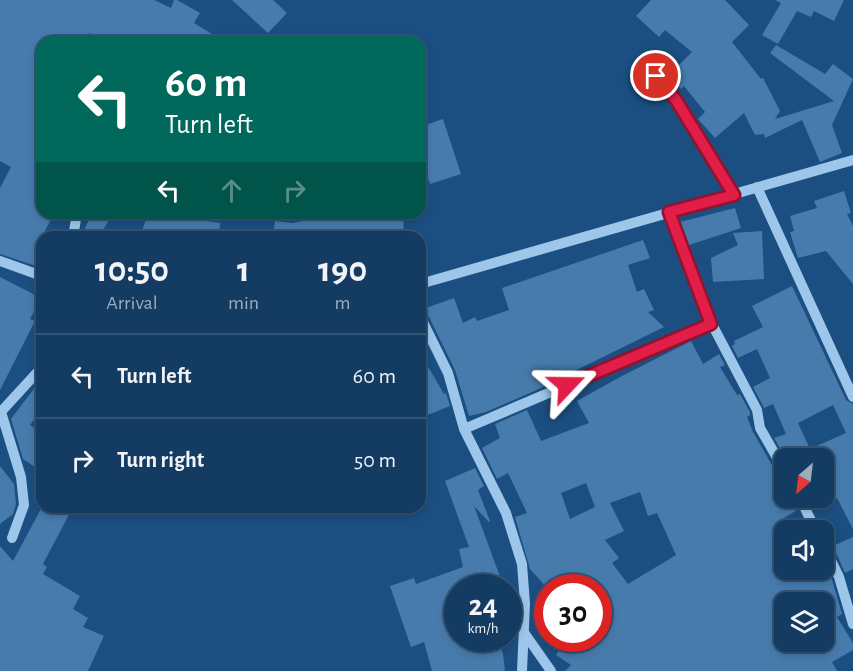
<!DOCTYPE html>
<html lang="en">
<head>
<meta charset="utf-8">
<style>
	:root { --surface:#143b61; --page:#21466a; --text:#f1f3f6; --muted:#9dadbd; --line:#335576 }
	body { margin:0; font-family:"Alegreya Sans",sans-serif; background:var(--page); color:var(--text); height:100vh; display:flex; flex-direction:column; font-size:22px; white-space:nowrap }
	* { box-sizing:border-box; margin:0 }
	p { font-size:20px; color:var(--muted) }
	.icon { flex:none; width:33px; height:33px; fill:none; stroke:currentColor; stroke-width:2; stroke-linecap:round; stroke-linejoin:round }
	.map { position:relative; flex:1; overflow:hidden }
	.side { position:absolute; left:36px; top:231px; width:390px; height:282px; display:flex; flex-direction:column; background:var(--surface); border-radius:18px; box-shadow:0 3px 9px #0003,0 0 0 2px var(--line) }
	.side>* { flex:none }
	.top-card { position:absolute; left:36px; top:36px; width:390px; height:183px; border-radius:18px; box-shadow:0 3px 9px #0003,0 0 0 2px var(--line); background:#00695c; color:#fff; overflow:hidden }
	.needle { width:39px; rotate:208deg }
	.tools { position:absolute; left:774px; top:448px; display:grid; gap:12px }
	.tools a { display:grid; place-items:center; width:60px; height:60px; border-radius:12px; background:var(--surface); box-shadow:0 3px 9px #0003,0 0 0 2px var(--line); font-size:30px }
	.speed { position:absolute; left:444px; top:574px; display:flex; gap:12px; font-size:30px; font-weight:700; text-align:center }
	.speed>* { display:grid; place-content:center; width:78px; height:78px; border-radius:50%; background:var(--surface); box-shadow:0 3px 9px #0003,0 0 0 2px var(--line); line-height:1 }
	.speed small { font-size:15px; font-weight:400 }
	.speed .limit { border:9px solid #d22; background:#fff; color:#111 }
	.pin { position:absolute; display:grid; place-items:center; width:51px; height:51px; color:#fff; margin:-26px; border:3px solid #fff; border-radius:50%; box-shadow:0 2px 6px #0007 }
	.me { position:absolute; width:66px; margin:-33px; rotate:67deg; stroke-linejoin:round; filter:drop-shadow(0 0 4px #0008) }
	.turn { display:flex; align-items:center; gap:21px; height:126px; padding:0 30px; font-size:27px }
	.turn .icon { width:78px; height:78px; stroke-width:2.5 }
	.turn b { display:block; font-size:42px; line-height:51px }
	.lanes { display:flex; align-items:center; height:57px; padding:0 30px; background:#0003; justify-content:center; gap:30px; direction:ltr }
	.lanes .off { opacity:.35 }
	.eta { display:flex; justify-content:space-evenly; align-items:center; height:102px; text-align:center }
	.eta b { font-size:36px; font-weight:600; line-height:42px }
	ul { padding:0; list-style:none }
	li { display:flex; align-items:center; gap:18px; height:84px; padding:0 30px; border-top:2px solid var(--line) }
	li div { flex:1 }
	li b { display:block; font-size:22px }
	li em { font-style:normal }
	.map>svg:first-child { display:block }
	.building { fill:#477bac; fill-rule:evenodd }
	.lines { fill:none; stroke-linecap:round; stroke-linejoin:round }
	.minor { stroke:#9ec6ea; stroke-width:10 }
	.route-casing { stroke:#92132f; stroke-width:15 }
	.route { stroke:#e11d48; stroke-width:10 }
</style>
</head>
<body>
<div class="map">
<svg width="853" height="671" viewBox="0 0 853 671">
	<rect width="100%" height="100%" fill="#1b4f81"/>
	<!-- building -->
	<path class="building" d="M 0,0 L 154,0 L 171,8 L 174,0 L 177,0 L 200,13 L 194,23 L 225,42 L 107,42 L 90,33 L 85,42 L 42,42 L 42,213 L 54,213 L 42,237 L 42,268 L 0,254 L 0,188 L 11,167 L 0,161 Z
		M 232,0 L 273,0 L 287,13 L 268,33 Z
		M 651,0 L 725,0 L 749,25 L 732,42 L 761,79 L 763,78 L 780,111 L 775,119 L 834,101 L 770,53 L 776,45 L 825,74 L 833,64 L 853,79 L 832,125 L 842,153 L 820,162 L 802,120 L 765,138 L 764,134 L 755,135 L 744,113 L 715,138 L 698,119 L 705,112 L 684,86 L 681,89 L 668,76 L 692,52 L 665,30 L 659,37 L 636,16 Z
		M 775,0 L 844,0 L 834,21 L 814,11 L 811,17 L 797,11 L 778,44 L 762,35 L 781,3 Z
		M 443,119 L 461,174 L 430,184 L 420,155 L 420,127 Z
		M 844,191 L 851,213 L 847,214 L 853,226 L 853,284 L 826,251 L 798,258 L 790,232 L 794,231 L 790,216 L 817,208 L 814,201 Z
		M 735,208 L 741,228 L 689,245 L 680,222 Z
		M 92,213 L 113,213 L 99,237 L 81,237 Z
		M 148,213 L 173,213 L 172,216 L 220,223 L 219,237 L 149,237 L 141,234 Z
		M 367,213 L 403,213 L 404,237 L 273,237 L 275,221 L 292,223 L 338,215 L 339,221 L 367,219 Z
		M 762,231 L 764,279 L 713,282 L 711,258 L 738,245 L 733,233 Z
		M 643,240 L 650,258 L 628,265 L 637,292 L 644,289 L 654,310 L 648,312 L 664,327 L 532,392 L 486,412 L 469,416 L 455,370 L 427,313 L 423,309 L 454,298 L 463,323 L 475,317 L 477,321 L 509,310 L 502,288 Z
		M 0,277 L 41,298 L 30,319 L 35,321 L 0,390 Z
		M 792,286 L 846,400 L 853,404 L 853,529 L 837,498 L 824,505 L 824,459 L 786,459 L 774,438 L 786,434 L 773,404 L 764,408 L 753,387 L 770,378 L 757,349 L 738,358 L 732,346 L 735,344 L 734,341 L 763,327 L 752,306 ZM 833,405 L 846,433 L 810,449 L 798,423 Z
		M 691,341 L 703,364 L 719,354 L 725,365 L 720,367 L 737,395 L 740,394 L 750,412 L 750,415 L 747,417 L 753,432 L 777,474 L 784,478 L 784,498 L 793,498 L 797,510 L 784,518 L 784,570 L 824,570 L 824,562 L 832,580 L 842,614 L 837,617 L 853,643 L 853,650 L 832,662 L 837,671 L 565,671 L 571,665 L 556,655 L 567,639 L 598,639 L 598,612 L 608,603 L 591,581 L 581,588 L 547,588 L 530,569 L 515,517 L 527,513 L 508,473 L 497,479 L 482,448 L 500,438 L 495,424 L 527,410 L 541,441 L 589,423 L 577,401 L 620,377 ZM 586,483 L 595,507 L 570,519 L 561,493 ZM 640,492 L 648,516 L 657,513 L 676,555 L 628,584 L 612,563 L 619,558 L 605,540 L 624,531 L 610,503 ZM 784,603 L 824,603 L 824,642 L 784,642 Z
		M 420,353 L 444,394 L 446,393 L 450,406 L 420,418 Z
		M 42,378 L 42,409 L 30,425 L 42,433 L 42,457 L 35,467 L 23,459 L 11,419 Z
		M 0,466 L 14,484 L 16,504 L 13,514 L 0,524 Z
		M 475,468 L 484,486 L 478,490 L 490,521 L 489,522 L 474,506 L 502,582 L 485,588 L 458,588 L 458,639 L 498,639 L 503,654 L 505,671 L 432,671 L 424,642 L 411,647 L 390,586 L 414,578 L 416,584 L 463,567 L 459,549 L 469,547 L 445,481 Z
		M 42,507 L 73,507 L 43,564 L 47,567 L 43,574 L 80,596 L 73,609 L 88,618 L 83,627 L 104,636 L 88,671 L 0,671 L 0,546 L 13,561 Z
		M 853,537 L 853,569 L 845,573 L 833,546 Z"/>
	<g class="lines">
		<!-- minor -->
		<path class="minor" d="M 656,76 L 676,100 L 734,195
			M 757,187 L 853,397
			M 669,212 L 703,307 L 757,410 L 760,428 L 784,470
			M 73,237 L 77,213
			M 0,261 L 42,276
			M 420,284 L 853,160
			M 420,316 L 448,373 L 464,429 L 506,513 L 522,564 L 525,604 L 522,671
			M 1,412 L 21,477 L 24,505 L 12,538
			M 0,413 L 42,367
			M 464,429 L 711,324
			M 800,498 L 816,531
			M 824,546 L 839,577 L 853,624
			M 523,631 L 551,671"/>
	</g>
	<g class="lines">
		<defs>
			<path id="route" d="M 567,385 L 711,324 L 669,212 L 734,195 L 676,100 L 656,76"/>
		</defs>
		<!-- route casing -->
		<use href="#route" class="route-casing"/>
		<!-- route -->
		<use href="#route" class="route"/>
	</g>
</svg>
<div class="tools">
<a><svg class="needle" viewBox="-14 -14 28 28"><path d="M0-13l5 13h-10z" fill="#e53935"/><path d="M0 13l5-13h-10z" fill="#9dadbd"/></svg></a>
<a><svg class="icon" aria-label="sound" viewBox="0 0 24 24"><path d="M4 9h4l5-4v14l-5-4H4zM17 9q2 3 0 6"/></svg></a>
<a><svg class="icon" aria-label="layers" viewBox="0 0 24 24"><path d="M12 4l9 5-9 5-9-5zM3 14l9 5 9-5"/></svg></a>
</div>
<div class="speed"><div>24<small>km/h</small></div><div class="limit">30</div></div>
<div class="pin" style="left:656px;top:76px;background:#d93025"><svg class="icon" aria-label="arrive" viewBox="0 0 24 24"><path d="M6 21V4h12l-3 4 3 4H6"/></svg></div>
<svg class="me" style="left:567px;top:385px" viewBox="-20 -20 40 40"><path d="M0-17L14 15 0 8-14 15z" fill="#e11d48" stroke="#fff" stroke-width="4"/></svg>
<div class="top-card">
<div class="turn"><svg class="icon" aria-label="left" viewBox="0 0 24 24"><path d="M17 20v-9H6M10 6l-5 5 5 5"/></svg><div><b>60 m</b>Turn left</div></div>
<div class="lanes"><svg class="icon" aria-label="left" viewBox="0 0 24 24"><path d="M17 20v-9H6M10 6l-5 5 5 5"/></svg><svg class="icon off" aria-label="ahead" viewBox="0 0 24 24"><path d="M12 20V5M6 11l6-6 6 6"/></svg><svg class="icon off" aria-label="right" viewBox="0 0 24 24"><path d="M7 20v-9h11M14 6l5 5-5 5"/></svg></div>
</div>
<section class="side">
<div class="eta">
<div><b>10:50</b><p>Arrival</p></div>
<div><b>1</b><p>min</p></div>
<div><b>190</b><p>m</p></div>
</div>
<ul>
<li><svg class="icon" aria-label="left" viewBox="0 0 24 24"><path d="M17 20v-9H6M10 6l-5 5 5 5"/></svg><div><b>Turn left</b></div><em>60 m</em></li>
<li><svg class="icon" aria-label="right" viewBox="0 0 24 24"><path d="M7 20v-9h11M14 6l5 5-5 5"/></svg><div><b>Turn right</b></div><em>50 m</em></li>
</ul>
</section>
</div>
</body>
</html>
